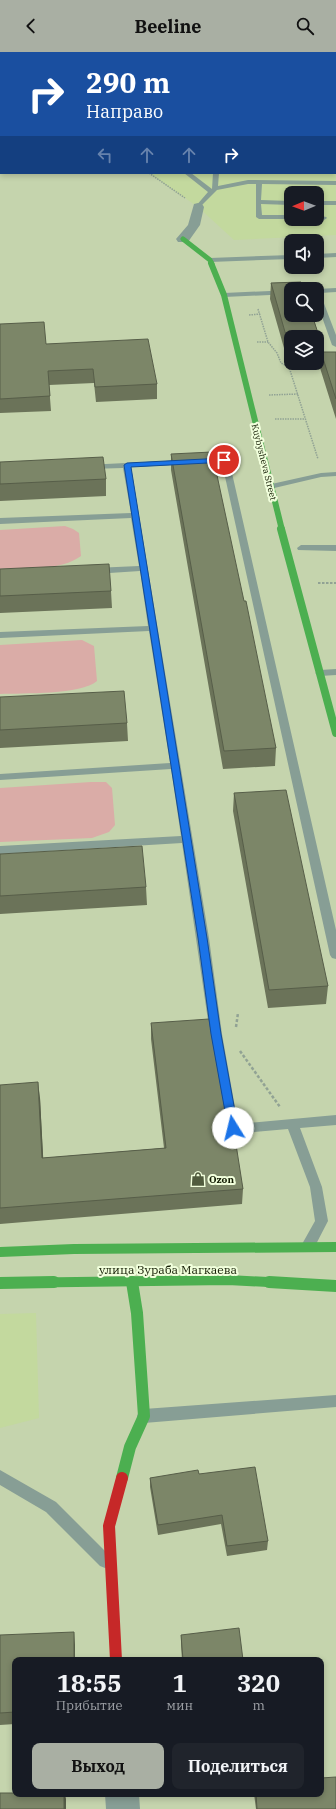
<!DOCTYPE html>
<html lang="ru">
<head>
<meta charset="utf-8">
<style>
	:root { --surface:#171b24; --page:#20242c; --text:#f1f3f6; --muted:#9ea1a6; --accent:#a9afa3 }
	body { margin:0; font-family:"IBM Plex Serif",serif; background:var(--page); color:var(--text); height:100vh; display:flex; flex-direction:column; font-size:15px; white-space:nowrap }
	* { box-sizing:border-box; margin:0 }
	p { font-size:13px; color:var(--muted) }
	.icon { flex:none; width:22px; height:22px; fill:none; stroke:currentColor; stroke-width:2; stroke-linecap:round; stroke-linejoin:round }
	.map { position:relative; flex:1; overflow:hidden }
	.panel { position:absolute; left:12px; top:1605px; width:312px; height:140px; display:flex; flex-direction:column; background:var(--surface); border-radius:8px; box-shadow:0 2px 6px #0003 }
	.panel>* { flex:none }
	.banner { position:absolute; left:0px; top:0px; width:336px; height:122px; box-shadow:0 2px 6px #0003; background:#1a4fa0; color:#fff; overflow:hidden }
	.needle { width:26px; rotate:269deg }
	.tools { position:absolute; left:284px; top:134px; display:grid; gap:8px }
	.tools a { display:grid; place-items:center; width:40px; height:40px; border-radius:8px; background:var(--surface); box-shadow:0 2px 6px #0003; font-size:20px }
	.pin { position:absolute; display:grid; place-items:center; width:34px; height:34px; color:#fff; margin:-17px; border:2px solid #fff; border-radius:50%; box-shadow:0 1px 4px #0007 }
	.me { position:absolute; width:44px; margin:-22px; rotate:351deg; stroke-linejoin:round; filter:drop-shadow(0 0 3px #0008) }
	.turn { display:flex; align-items:center; gap:14px; height:84px; padding:0 20px; font-size:18px }
	.turn .icon { width:52px; height:52px; stroke-width:2.5 }
	.turn b { display:block; font-size:28px; line-height:34px }
	.lanes { display:flex; align-items:center; height:38px; padding:0 20px; background:#0003; justify-content:center; gap:20px; direction:ltr }
	.lanes .off { opacity:.35 }
	.eta { display:flex; justify-content:space-evenly; align-items:center; height:68px; text-align:center }
	.eta b { font-size:24px; font-weight:700; line-height:28px }
	.action { display:flex; gap:8px; margin-top:auto; padding:8px 20px }
	.action a { flex:1; height:46px; border-radius:8px; background:var(--accent); color:#111; font-size:16px; font-weight:700; line-height:46px; text-align:center }
	.action a+a { background:var(--page); color:var(--text) }
	header { display:flex; justify-content:space-between; align-items:center; height:52px; padding:0 20px; background:var(--accent); color:#111; font-size:18px; font-weight:700 }
	.map>svg:first-child { display:block }
	.built { fill:#c3d99e; fill-rule:evenodd }
	.green { fill:#daaca7 }
	.lines { fill:none; stroke-linecap:round; stroke-linejoin:round }
	.path-far2 { stroke:#91a294; stroke-width:1.5; stroke-dasharray:1.5 1; stroke-linecap:butt }
	.path-far1 { stroke:#91a294; stroke-width:2; stroke-dasharray:2.5 1.5; stroke-linecap:butt }
	.path { stroke:#91a294; stroke-width:2.5; stroke-dasharray:3 2; stroke-linecap:butt }
	.lane { fill:#879e95; fill-rule:evenodd }
	.street { fill:#879e95; fill-rule:evenodd }
	.fast-far4 { stroke:#4caf50; stroke-width:5 }
	.fast-far3 { stroke:#4caf50; stroke-width:6 }
	.fast-far2 { stroke:#4caf50; stroke-width:8 }
	.fast-far1 { stroke:#4caf50; stroke-width:10 }
	.fast { stroke:#4caf50; stroke-width:12 }
	.jam { stroke:#c62828; stroke-width:12 }
	.wall { fill:#6b7359 }
	.shaded-wall { fill:#575e49 }
	.building { fill:#7c8668; stroke:#575e49 }
	.route { fill:#1a73e8; stroke:#114b97 }
	.labels { text-anchor:middle; stroke-width:4; stroke-linejoin:round; paint-order:stroke }
	.far-street-label { font-size:9px; fill:#121b02; stroke:#f1ffdc }
	.poi-label { font-size:10px; font-weight:bold; fill:#121b02; stroke:#f1ffdc; text-anchor:start }
	.near-street-label { font-size:12px; fill:#121b02; stroke:#f1ffdc }
</style>
</head>
<body>
<header><svg class="icon" aria-label="back" viewBox="0 0 24 24"><path d="M15 5l-7 7 7 7"/></svg>Beeline<svg class="icon" aria-label="search" viewBox="0 0 24 24"><circle cx="10" cy="10" r="6"/><path d="M15 15l6 6"/></svg></header>
<div class="map">
<svg width="336" height="1757" viewBox="0 0 336 1757">
	<rect width="100%" height="100%" fill="#c5d4ad"/>
	<!-- built -->
	<path class="built" d="M 335,26 L 336,183 L 234,188 L 198,155 L 149,121 L 335,121 ZM 291,141 L 317,141 L 317,167 L 291,167 Z
		M 36,1261 L 39,1366 L 0,1376 L 0,1262 Z"/>
	<!-- green -->
	<path class="green" d="M 65,474 L 73,477 L 79,481 L 81,504 C 61,519 24,516 0,517 L 0,478 Z
		M 82,588 L 94,594 L 97,629 C 81,643 23,641 0,642 L 0,593 Z
		M 91,730 L 106,730 L 112,736 L 115,773 L 109,780 L 92,786 L 0,790 L 0,736 Z"/>
	<g class="lines">
		<!-- path-far2 -->
		<path class="path-far2" d="M 335,12 L 336,14
			M 149,121 L 185,146
			M 258,257 L 268,290 L 277,301 L 281,311 L 289,315 L 318,407
			M 249,263 L 260,262
			M 257,290 L 268,290
			M 289,315 L 323,314
			M 269,343 L 298,342
			M 275,367 L 305,367"/>
		<!-- path-far1 -->
		<path class="path-far1" d="M 318,531 L 336,531"/>
		<!-- path -->
		<path class="path" d="M 236,975 L 238,961
			M 240,999 L 280,1055"/>
		<!-- lane -->
		<path class="lane" d="M 335,51 L 336,51 L 336,55 L 335,55 Z
			M 335,68 L 336,68 L 336,72 L 335,72 Z
			M 335,110 L 336,110 L 336,114 L 335,114 Z
			M 184,121 L 191,121 L 212,137 L 213,121 L 219,121 L 218,134 L 248,128 L 336,129 L 336,133 L 262,132 L 261,148 L 291,149 L 291,153 L 261,152 L 262,163 L 291,163 L 291,167 L 259,167 L 256,165 L 256,132 L 248,132 L 217,138 L 198,157 L 195,155 L 208,140 Z
			M 317,149 L 336,149 L 336,153 L 317,153 Z
			M 317,163 L 326,165 L 327,166 L 324,168 L 317,167 Z
			M 336,201 L 336,205 L 317,206 L 317,202 Z
			M 291,203 L 291,207 L 210,210 L 207,208 L 210,206 Z
			M 336,236 L 336,240 L 320,241 L 336,283 L 336,295 L 332,293 L 317,251 L 317,237 Z
			M 291,238 L 291,242 L 224,245 L 221,243 L 224,241 Z
			M 225,406 L 229,408 L 336,878 L 336,907 L 332,906 L 330,903 L 222,411 L 131,415 L 209,886 L 222,982 L 238,1072 L 336,1063 L 336,1073 L 300,1076 L 322,1135 L 328,1169 L 313,1198 L 308,1200 L 303,1198 L 301,1194 L 315,1169 L 310,1135 L 288,1077 L 233,1082 L 229,1080 L 227,1077 L 210,982 L 182,791 L 0,802 L 0,794 L 181,784 L 171,717 L 0,728 L 0,722 L 170,711 L 149,579 L 0,586 L 0,580 L 148,574 L 140,519 L 94,522 L 90,519 L 94,516 L 139,514 L 131,466 L 0,472 L 0,466 L 131,461 L 123,416 L 89,417 L 86,417 L 86,413 Z
			M 336,420 L 336,424 L 321,425 L 270,437 L 266,435 L 267,433 L 321,421 Z
			M 301,493 L 336,493 L 336,499 L 298,498 L 297,496 Z
			M 336,617 L 336,623 L 320,624 L 315,621 L 320,618 Z
			M 336,1343 L 336,1355 L 144,1371 L 139,1369 L 137,1364 L 139,1359 L 144,1357 Z
			M 0,1418 L 56,1450 L 110,1504 L 113,1509 L 110,1514 L 105,1516 L 100,1514 L 46,1460 L 0,1433 Z"/>
		<!-- street -->
		<path class="street" d="M 198,151 L 202,152 L 204,155 L 200,173 L 188,190 L 178,190 L 176,187 L 188,173 L 194,152 Z
			M 105,1742 L 139,1742 L 140,1757 L 106,1757 Z"/>
		<!-- fast-far4 -->
		<path class="fast-far4" d="M 183,187 L 210,208 L 212,212"/>
		<!-- fast-far3 -->
		<path class="fast-far3" d="M 211,211 L 224,243 L 282,478"/>
		<!-- fast-far2 -->
		<path class="fast-far2" d="M 281,477 L 336,681"/>
		<!-- fast-far1 -->
		<path class="fast-far1" d="M 0,1200 L 74,1197 L 336,1195
			M 0,1231 L 228,1228 L 287,1231"/>
		<!-- fast -->
		<path class="fast" d="M 269,1230 L 336,1234
			M 0,1231 L 54,1230
			M 122,1426 L 130,1395 L 144,1364 L 137,1261 L 132,1230"/>
		<!-- jam -->
		<path class="jam" d="M 116,1608 L 109,1474 L 122,1426"/>
	</g>
	<!-- wall -->
	<path class="wall" d="M 301,230 L 303,237 L 291,237 L 291,263 L 312,263 L 322,293 L 320,308 L 317,308 L 317,285 L 291,285 L 291,310 L 288,310 L 270,247 L 271,231 Z
		M 0,272 L 46,292 L 157,332 L 157,347 L 96,350 L 94,331 L 49,333 L 51,359 L 0,361 Z
		M 321,300 L 336,300 L 336,367 L 320,316 Z
		M 171,402 L 276,696 L 275,714 L 223,717 L 171,418 Z
		M 0,410 L 106,427 L 106,444 L 0,449 Z
		M 0,517 L 111,539 L 112,556 L 0,561 Z
		M 0,645 L 127,671 L 128,689 L 0,696 Z
		M 234,741 L 328,934 L 326,952 L 268,956 L 233,759 Z
		M 0,802 L 146,835 L 147,853 L 0,862 Z
		M 151,971 L 226,1062 L 243,1137 L 242,1152 L 0,1172 L 0,1033 L 40,1046 L 43,1106 L 164,1096 L 151,987 Z
		M 199,1422 L 268,1489 L 267,1498 L 227,1504 L 221,1472 L 158,1483 L 150,1435 L 150,1426 Z
		M 0,1583 L 75,1593 L 15,1608 L 15,1672 L 0,1673 Z
		M 181,1583 L 243,1608 L 182,1608 L 181,1592 Z
		M 254,1742 L 321,1742 L 336,1757 L 256,1757 Z"/>
	<!-- shaded-wall -->
	<path class="shaded-wall" d="M 38,1030 L 40,1046 L 44,1121 L 42,1106 Z
		M 74,1580 L 75,1593 L 75,1608 L 74,1608 Z
		M 64,1742 L 65,1742 L 66,1747 L 66,1757 L 64,1757 Z"/>
	<!-- building -->
	<path class="building" d="M 301,230 L 303,237 L 291,237 L 291,263 L 312,263 L 322,293 L 317,293 L 317,285 L 291,285 L 291,294 L 289,294 L 271,231 Z
		M 44,270 L 46,292 L 148,287 L 157,332 L 95,335 L 93,317 L 48,319 L 50,344 L 0,347 L 0,272 Z
		M 321,300 L 336,300 L 336,347 Z
		M 212,400 L 244,549 L 246,549 L 276,696 L 224,699 L 171,402 Z
		M 103,405 L 106,427 L 0,432 L 0,410 Z
		M 109,512 L 111,539 L 0,544 L 0,517 Z
		M 124,639 L 127,671 L 0,678 L 0,645 Z
		M 286,738 L 328,934 L 269,938 L 234,741 Z
		M 142,794 L 146,835 L 0,844 L 0,802 Z
		M 209,967 L 226,1062 L 232,1067 L 243,1137 L 0,1156 L 0,1033 L 38,1030 L 42,1106 L 166,1096 L 151,971 Z
		M 255,1415 L 268,1489 L 227,1494 L 222,1463 L 158,1473 L 150,1426 L 198,1418 L 199,1422 Z
		M 239,1576 L 243,1608 L 183,1608 L 181,1583 Z
		M 74,1580 L 74,1608 L 15,1608 L 15,1660 L 0,1661 L 0,1583 Z
		M 336,1725 L 336,1757 L 257,1757 L 256,1742 L 321,1742 L 321,1726 Z
		M 0,1741 L 15,1741 L 15,1742 L 64,1742 L 64,1757 L 0,1757 Z"/>
	<!-- route -->
	<path class="route" d="M 224,406 L 228,408 L 227,410 L 131,415 L 207,886 L 221,982 L 238,1076 L 237,1079 L 230,1079 L 228,1076 L 211,982 L 198,886 L 124,413 L 127,411 Z"/>
	<!-- icons -->
	<defs>
		<symbol id="shop-bare" viewBox="-9 -9 18 18"><path d="M-5-2.5h2.3a2.7 3.5 0 0 1 5.4 0H5L5.5 6h-11ZM-1.5-2.5h3a1.5 2.3 0 0 0-3 0Z" fill="#515c3e" stroke="#f1ffdc" stroke-width="2.5" paint-order="stroke"/></symbol>
	</defs>
	<g fill-rule="evenodd">
		<use href="#shop-bare" x="188" y="1117" width="20" height="20"/>
	</g>
	<g class="labels">
		<!-- far-street labels -->
		<g class="far-street-label">
			<text transform="translate(264 410) rotate(76)" y="3">Kuybysheva Street</text>
		</g>
		<!-- poi labels -->
		<g class="poi-label">
			<text x="209" y="1131">Ozon</text>
		</g>
		<!-- near-street labels -->
		<g class="near-street-label">
			<text x="168" y="1222">улица Зураба Магкаева</text>
		</g>
	</g>
</svg>
<div class="tools">
<a><svg class="needle" viewBox="-14 -14 28 28"><path d="M0-13l5 13h-10z" fill="#e53935"/><path d="M0 13l5-13h-10z" fill="#9ea1a6"/></svg></a>
<a><svg class="icon" aria-label="sound" viewBox="0 0 24 24"><path d="M4 9h4l5-4v14l-5-4H4zM17 9q2 3 0 6"/></svg></a>
<a><svg class="icon" aria-label="search" viewBox="0 0 24 24"><circle cx="10" cy="10" r="6"/><path d="M15 15l6 6"/></svg></a>
<a><svg class="icon" aria-label="layers" viewBox="0 0 24 24"><path d="M12 4l9 5-9 5-9-5zM3 14l9 5 9-5"/></svg></a>
</div>
<div class="pin" style="left:224px;top:408px;background:#d93025"><svg class="icon" aria-label="arrive" viewBox="0 0 24 24"><path d="M6 21V4h12l-3 4 3 4H6"/></svg></div>
<svg class="me" style="left:233px;top:1076px" viewBox="-20 -20 40 40"><circle r="19" fill="#fff"/><path d="M0-13L10 11 0 6-10 11z" fill="#1a73e8"/></svg>
<div class="banner">
<div class="turn"><svg class="icon" aria-label="right" viewBox="0 0 24 24"><path d="M7 20v-9h11M14 6l5 5-5 5"/></svg><div><b>290 m</b>Направо</div></div>
<div class="lanes"><svg class="icon off" aria-label="left" viewBox="0 0 24 24"><path d="M17 20v-9H6M10 6l-5 5 5 5"/></svg><svg class="icon off" aria-label="ahead" viewBox="0 0 24 24"><path d="M12 20V5M6 11l6-6 6 6"/></svg><svg class="icon off" aria-label="ahead" viewBox="0 0 24 24"><path d="M12 20V5M6 11l6-6 6 6"/></svg><svg class="icon" aria-label="right" viewBox="0 0 24 24"><path d="M7 20v-9h11M14 6l5 5-5 5"/></svg></div>
</div>
<section class="panel">
<div class="eta">
<div><b>18:55</b><p>Прибытие</p></div>
<div><b>1</b><p>мин</p></div>
<div><b>320</b><p>m</p></div>
</div>
<div class="action"><a>Выход</a><a>Поделиться</a></div>
</section>
</div>
</body>
</html>
